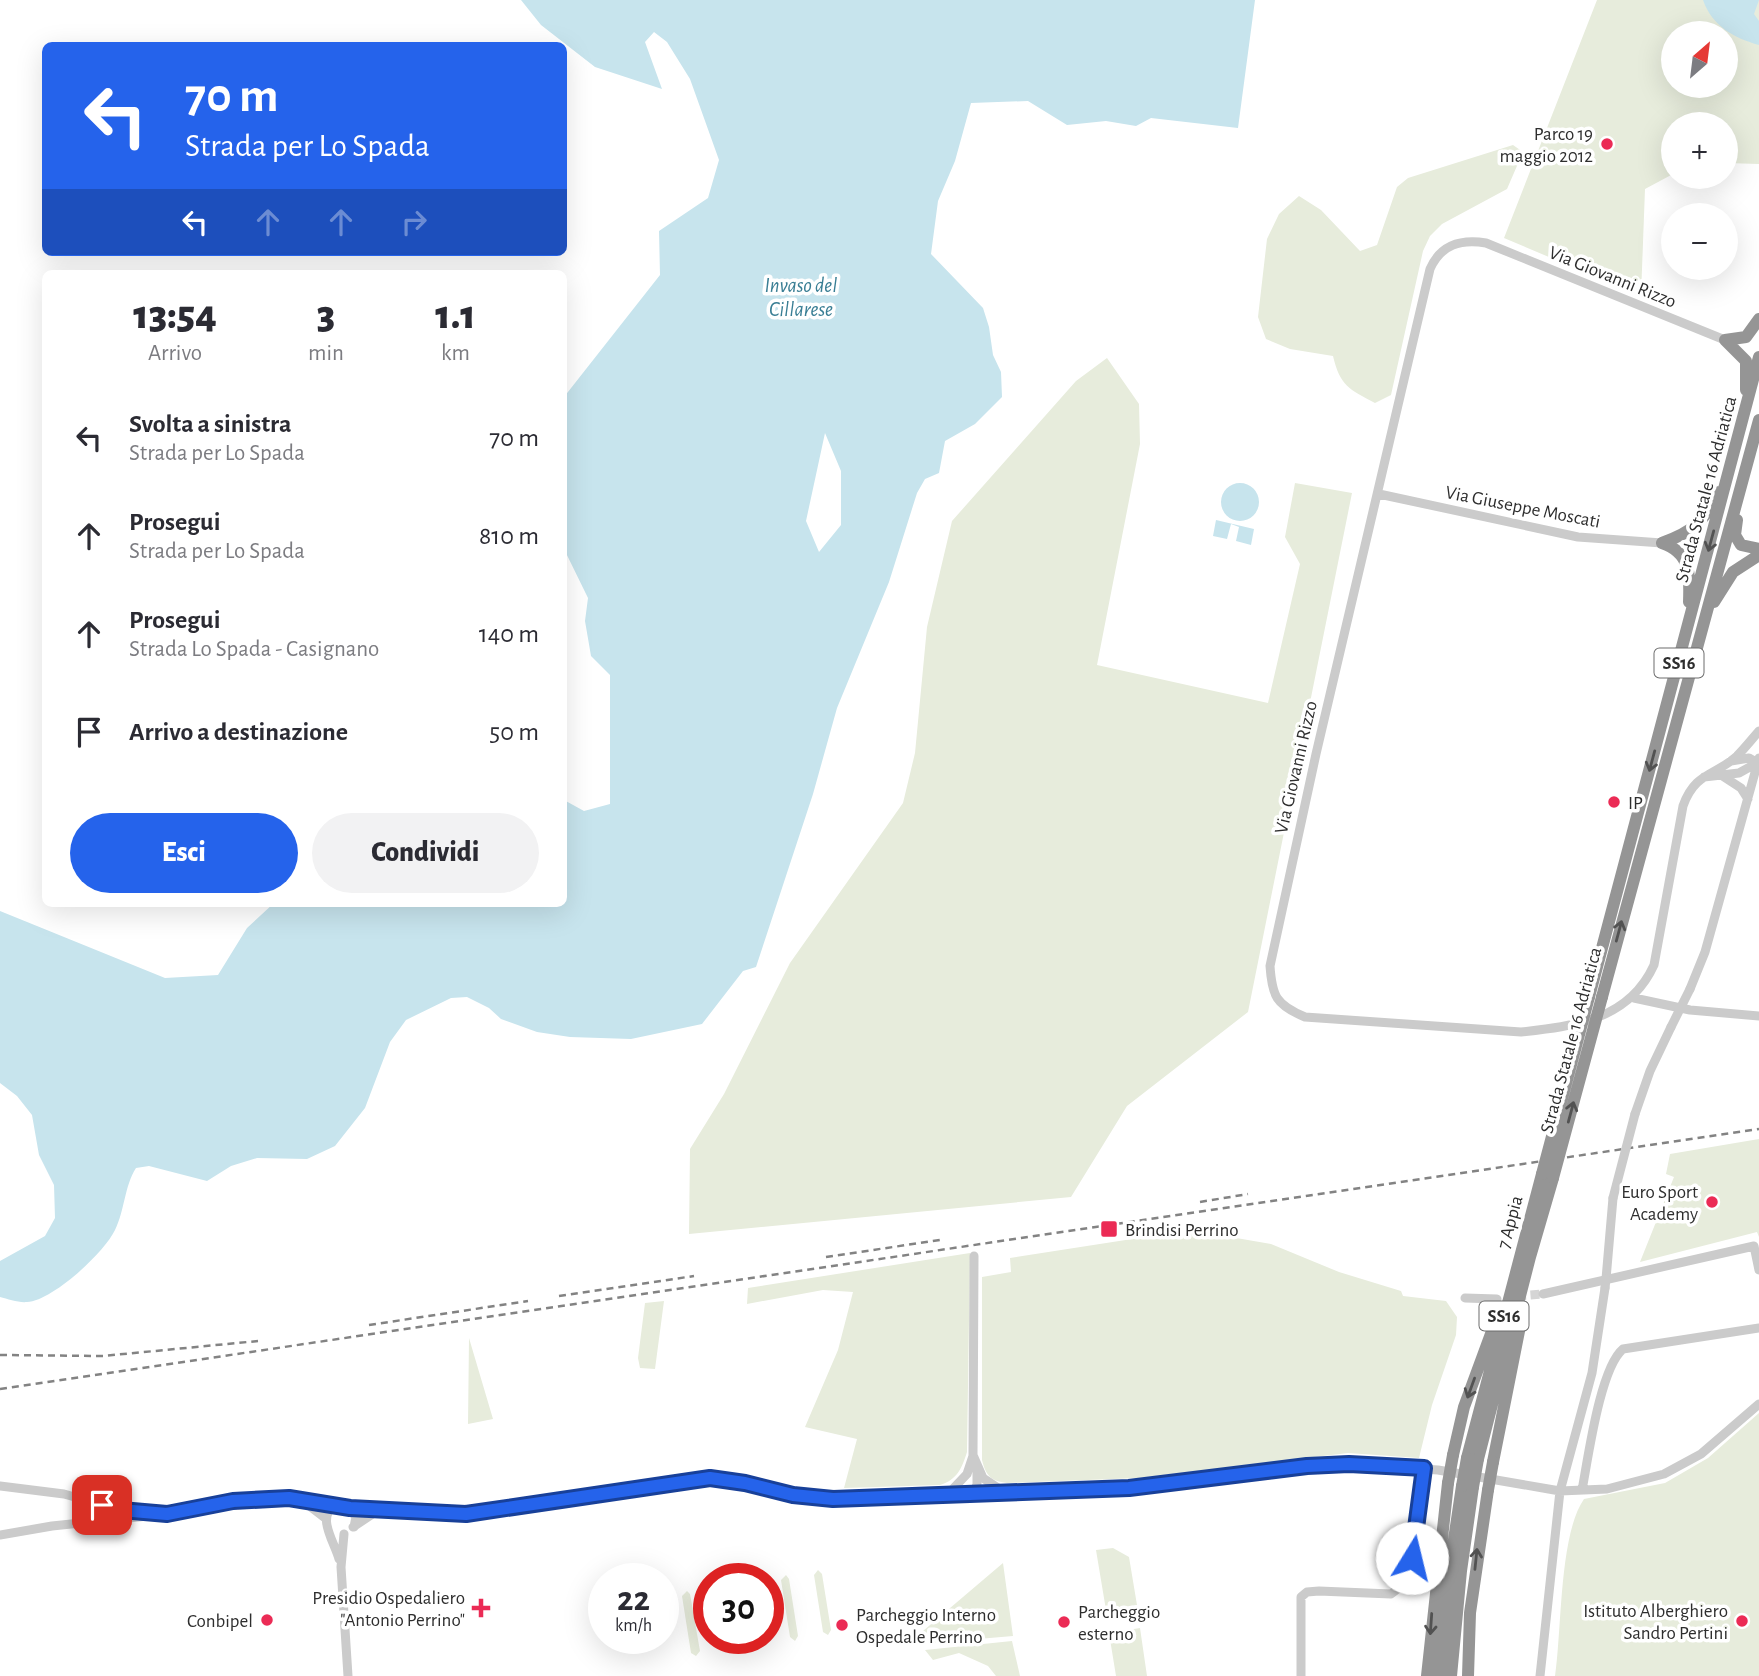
<!DOCTYPE html>
<html lang="it">
<head>
<meta charset="utf-8">
<style>
	:root { --surface:#fff; --page:#f2f2f3; --text:#2b2b33; --muted:#7c7c81; --accent:#2563eb }
	body { margin:0; font-family:"Alegreya Sans",sans-serif; background:var(--page); color:var(--text); height:100vh; display:flex; flex-direction:column; font-size:26px; white-space:nowrap }
	* { box-sizing:border-box; margin:0 }
	p { font-size:23px; color:var(--muted) }
	.icon { flex:none; width:38px; height:38px; fill:none; stroke:currentColor; stroke-width:2; stroke-linecap:round; stroke-linejoin:round }
	.map { position:relative; flex:1; overflow:hidden }
	.panel { position:absolute; left:42px; top:270px; width:525px; height:637px; display:flex; flex-direction:column; background:var(--surface); border-radius:10px; box-shadow:0 7px 28px #0002 }
	.panel>* { flex:none }
	.banner { position:absolute; left:42px; top:42px; width:525px; height:214px; border-radius:10px; box-shadow:0 7px 28px #0002; background:#2563eb; color:#fff; overflow:hidden }
	.needle { width:46px; rotate:28deg }
	.buttons { position:absolute; left:1661px; top:21px; display:grid; gap:14px }
	.buttons a { display:grid; place-items:center; width:77px; height:77px; border-radius:50%; background:var(--surface); box-shadow:0 7px 28px #0002; font-size:35px }
	.speed { position:absolute; left:588px; top:1563px; display:flex; gap:14px; font-size:35px; font-weight:700; text-align:center }
	.speed>* { display:grid; place-content:center; width:91px; height:91px; border-radius:50%; background:var(--surface); box-shadow:0 7px 28px #0002; line-height:1 }
	.speed small { font-size:18px; font-weight:400 }
	.speed .limit { border:10px solid #d22; background:#fff; color:#111 }
	.pin { position:absolute; display:grid; place-items:center; width:60px; height:60px; color:#fff; margin:-30px; border-radius:14px; box-shadow:0 4px 10px #0006 }
	.me { position:absolute; width:77px; margin:-38px; rotate:9deg; stroke-linejoin:round; filter:drop-shadow(0 0 5px #0008) }
	.turn { display:flex; align-items:center; gap:24px; height:147px; padding:0 28px; font-size:32px }
	.turn .icon { width:91px; height:91px; stroke-width:2.5 }
	.turn b { display:block; font-size:49px; line-height:60px }
	.lanes { display:flex; align-items:center; height:66px; padding:0 28px; background:#0003; justify-content:center; gap:35px; direction:ltr }
	.lanes .off { opacity:.35 }
	.eta { display:flex; justify-content:space-evenly; align-items:center; height:119px; text-align:center }
	.eta b { font-size:42px; font-weight:800; line-height:49px }
	.action { display:flex; gap:14px; margin-top:auto; padding:14px 28px }
	.action a { flex:1; height:80px; border-radius:42px; background:var(--accent); color:#fff; font-size:28px; font-weight:800; line-height:80px; text-align:center }
	.action a+a { background:var(--page); color:var(--text) }
	ul { padding:0; list-style:none }
	li { display:flex; align-items:center; gap:21px; height:98px; padding:0 28px }
	li div { flex:1 }
	li b { display:block; font-size:26px }
	li em { font-style:normal }
	.map>svg:first-child { display:block }
	.green { fill:#e7ecdc; fill-rule:evenodd }
	.water { fill:#c7e4ed; fill-rule:evenodd }
	.lines { fill:none; stroke-linecap:round; stroke-linejoin:round }
	.minor-tunnel { stroke:#d5d5d5; stroke-width:9; stroke-dasharray:9 4.5; stroke-linecap:butt }
	.minor { stroke:#cbcbcb; stroke-width:9 }
	.highway { stroke:#959595; stroke-width:12 }
	.rail { stroke:#838383; stroke-width:2.5; stroke-dasharray:7 5; stroke-linecap:butt }
	.minor-bridge { stroke:#cbcbcb; stroke-width:9 }
	.highway-bridge { stroke:#959595; stroke-width:12 }
	.oneway { stroke:#525252 }
	.route-casing { stroke:#184099; stroke-width:18 }
	.route { stroke:#2563eb; stroke-width:12 }
	.poi-dot { fill:#eb2b55; stroke:#fff; stroke-width:2.5 }
	.labels { text-anchor:middle; stroke-width:7; stroke-linejoin:round; paint-order:stroke }
	.shield { fill:#fff; stroke:#6d6d6d; stroke-width:2 }
	.shield-label { font-size:18px; font-weight:bold; fill:#2e2e2e }
	.poi-label { font-size:19px; fill:#2e2e2e; stroke:#fff; text-anchor:end }
	.street-label { font-size:19px; fill:#2e2e2e; stroke:#fff }
	.water-label { font-size:21px; font-style:italic; fill:#397e94; stroke:#fff }
</style>
</head>
<body>
<div class="map">
<svg width="1759" height="1676" viewBox="0 0 1759 1676">
	<rect width="100%" height="100%" fill="#fff"/>
	<!-- green -->
	<path class="green" d="M 1597,0 L 1759,0 L 1759,164 L 1726,163 L 1726,124 L 1673,124 L 1673,174 L 1645,189 L 1641,296 L 1504,238 ZM 1673,33 L 1726,33 L 1726,86 L 1673,86 Z
		M 1513,145 L 1523,152 L 1507,189 L 1442,224 L 1430,236 L 1423,251 L 1391,395 L 1375,403 C 1349,389 1340,386 1333,356 L 1290,349 L 1266,339 L 1258,317 L 1267,239 L 1279,214 L 1299,196 L 1321,210 L 1360,251 L 1377,245 L 1397,187 L 1408,178 Z
		M 1107,358 L 1139,404 L 1140,444 L 1097,665 L 1268,703 L 1300,564 L 1285,537 L 1295,483 L 1352,493 L 1248,1012 L 1127,1106 L 1071,1197 L 689,1234 L 690,1149 L 724,1094 L 790,963 L 903,803 L 915,753 L 927,627 L 952,521 L 1076,381 Z
		M 1759,1139 L 1759,1237 L 1757,1232 L 1640,1262 L 1674,1177 L 1666,1174 L 1670,1154 Z
		M 1190,1230 L 1271,1244 L 1339,1272 L 1401,1291 L 1403,1296 L 1446,1301 L 1457,1317 L 1456,1335 L 1432,1405 L 1419,1458 L 1348,1453 L 1139,1478 L 1007,1483 C 991,1481 986,1476 982,1460 L 982,1277 L 1011,1272 L 1010,1258 Z
		M 970,1253 L 967,1452 C 962,1468 957,1480 940,1485 L 844,1488 L 857,1439 L 805,1427 L 838,1350 L 853,1292 L 823,1290 L 747,1304 L 748,1288 Z
		M 664,1301 L 655,1369 L 640,1368 L 638,1358 L 645,1303 Z
		M 469,1338 L 493,1419 L 468,1424 Z
		M 1759,1413 L 1759,1676 L 1555,1676 C 1562,1630 1559,1535 1584,1499 L 1665,1483 L 1708,1458 Z
		M 1113,1548 L 1129,1557 L 1137,1605 L 1106,1610 L 1096,1550 Z
		M 1003,1563 L 1013,1636 L 920,1644 L 923,1631 Z
		M 818,1570 L 822,1574 L 831,1630 L 828,1635 L 823,1632 L 814,1575 Z
		M 786,1575 L 789,1579 L 798,1636 L 795,1641 L 790,1637 L 781,1580 Z
		M 687,1591 L 690,1594 L 700,1651 L 696,1656 L 691,1653 L 682,1596 Z
		M 1140,1628 L 1147,1676 L 1116,1676 L 1109,1633 Z
		M 1012,1641 L 1020,1676 L 996,1676 L 988,1666 L 959,1653 L 933,1660 L 925,1650 Z"/>
	<!-- water -->
	<path class="water" d="M 521,0 L 1255,0 L 1238,128 L 1151,118 L 1136,126 L 1106,121 L 1067,125 L 1028,101 L 971,103 L 955,161 L 938,201 L 931,254 L 983,308 L 989,327 L 993,355 L 1001,372 L 1002,397 L 975,424 L 945,441 L 939,473 L 925,479 L 917,493 L 889,582 L 837,708 L 813,794 L 756,967 L 743,971 L 702,1024 L 631,1039 L 570,1037 L 537,1032 L 501,1019 L 489,1008 L 467,997 L 451,998 L 406,1020 L 390,1042 L 365,1108 L 335,1146 L 307,1159 L 257,1158 L 231,1166 L 207,1181 L 149,1166 L 136,1168 C 124,1187 125,1210 115,1230 C 104,1253 52,1301 27,1302 C 19,1303 8,1299 0,1297 L 0,1261 L 45,1236 L 55,1218 L 54,1185 L 39,1155 L 32,1115 L 17,1096 L 0,1083 L 0,911 L 165,978 L 218,975 L 247,928 L 274,903 L 564,903 L 564,800 L 584,811 L 610,804 L 610,675 L 591,656 L 585,621 L 588,598 L 564,549 L 564,397 L 660,275 L 659,231 L 708,198 L 719,160 L 690,79 L 667,42 L 654,32 L 645,42 L 662,89 L 595,67 L 541,25 ZM 825,433 L 841,471 L 841,525 L 819,552 L 806,521 Z
		M 1703,0 L 1759,0 L 1754,14 L 1759,21 L 1759,45 C 1734,38 1712,26 1703,0 Z
		M1221 502a19 19 0 1 1 38 0a19 19 0 1 1-38 0Z
		M 1216,520 L 1254,529 L 1251,545 L 1236,541 L 1239,527 L 1231,524 L 1227,539 L 1213,536 Z"/>
	<g class="lines">
		<!-- minor-tunnel -->
		<path class="minor-tunnel" d="M 1517,1296 L 1543,1294"/>
		<!-- minor -->
		<path class="minor" d="M 1725,340 L 1486,243 C 1461,239 1441,244 1430,269 L 1316,754 L 1270,966 C 1272,996 1276,1005 1305,1017 L 1521,1032 C 1575,1026 1629,1020 1654,965 L 1683,806 C 1695,772 1715,776 1737,756 C 1745,748 1752,739 1759,731
			M 1379,494 L 1578,537 L 1662,543
			M 1731,761 L 1749,758 L 1758,763
			M 1721,775 L 1741,788 L 1748,799
			M 1704,777 L 1739,773 L 1757,763
			M 1690,989 L 1705,952 L 1759,758
			M 1634,998 L 1690,1010 L 1759,1016
			M 1635,1114 L 1650,1071 L 1671,1027
			M 974,1256 L 973,1455 L 983,1478 L 1004,1492
			M 1606,1279 L 1613,1198
			M 1543,1294 L 1754,1246 L 1759,1270
			M 1465,1298 L 1497,1299
			M 0,1486 L 64,1494 L 121,1510 L 146,1511
			M 1582,1490 C 1588,1459 1600,1368 1623,1349 L 1759,1328
			M 948,1494 L 967,1474 L 973,1456
			M 972,1494 L 977,1485 L 977,1471
			M 303,1501 L 325,1518
			M 335,1505 C 316,1517 334,1541 339,1559
			M 350,1508 L 466,1514 L 710,1478 C 752,1481 791,1497 833,1499 L 1129,1488 L 1265,1471 L 1349,1464 L 1438,1470 L 1560,1491 L 1607,1489 L 1664,1474 L 1701,1454 L 1759,1404
			M 353,1527 L 380,1509
			M 344,1534 L 341,1567 L 348,1676
			M 0,1535 L 52,1526 L 167,1514 L 233,1501 L 289,1498 L 347,1505 L 356,1517 L 354,1527
			M 1301,1676 L 1301,1597 L 1307,1592 L 1319,1591 L 1391,1594 L 1408,1581 L 1425,1468
			M 1540,1676 L 1560,1491 L 1592,1373 L 1605,1288"/>
		<!-- highway -->
		<path class="highway" d="M 1725,340 L 1746,361 L 1746,390
			M 1725,340 L 1746,337 L 1759,319
			M 1737,520 L 1735,535 L 1741,545 L 1759,549
			M 1662,543 C 1695,531 1703,522 1719,492
			M 1662,543 C 1691,553 1690,574 1689,602
			M 1714,602 L 1733,572 L 1759,555
			M 1589,997 L 1759,357
			M 1602,997 L 1759,420
			M 1453,1455 L 1464,1407 L 1492,1331
			M 1467,1458 L 1542,1174
			M 1478,1459 L 1530,1257 L 1553,1178
			M 1493,1462 L 1523,1311
			M 1427,1676 L 1448,1483
			M 1439,1676 L 1449,1573 L 1462,1486
			M 1451,1676 L 1461,1571 L 1473,1487
			M 1468,1676 L 1470,1613 L 1488,1490"/>
		<!-- rail -->
		<path class="rail" d="M 1200,1202 L 1248,1194
			M 826,1257 L 940,1240
			M 559,1296 L 694,1276
			M 369,1325 L 528,1301
			M 0,1355 L 103,1356 L 258,1341
			M 0,1389 L 1759,1129"/>
		<!-- minor-bridge -->
		<path class="minor-bridge" d="M 1671,1027 L 1690,989
			M 1613,1198 L 1635,1114
			M 1605,1288 L 1606,1279"/>
		<!-- highway-bridge -->
		<path class="highway-bridge" d="M 1542,1174 L 1589,997
			M 1553,1178 L 1602,997
			M 1448,1483 L 1453,1455
			M 1462,1486 L 1467,1458
			M 1473,1487 L 1478,1459
			M 1488,1490 L 1493,1462"/>
	</g>
	<!-- one-way arrows -->
	<defs><path id="oneway-shaft" d="M-6 0H5M1.5-3L5.5 0L1.5 3" fill="none" stroke-width="1.6" stroke-linecap="round" stroke-linejoin="round" transform="scale(1.75)"/></defs>
	<g class="oneway">
		<use href="#oneway-shaft" transform="translate(1711 541) rotate(105)"/>
		<use href="#oneway-shaft" transform="translate(1652 761) rotate(105)"/>
		<use href="#oneway-shaft" transform="translate(1619 931) rotate(-75)"/>
		<use href="#oneway-shaft" transform="translate(1571 1112) rotate(-75)"/>
		<use href="#oneway-shaft" transform="translate(1471 1388) rotate(110)"/>
		<use href="#oneway-shaft" transform="translate(1476 1559) rotate(-84)"/>
		<use href="#oneway-shaft" transform="translate(1431 1624) rotate(94)"/>
	</g>
	<g class="lines">
		<defs>
			<path id="route" d="M 102,1505 L 121,1510 L 167,1514 L 233,1501 L 289,1498 L 350,1508 L 466,1514 L 710,1478 L 745,1483 L 793,1495 L 833,1499 L 1129,1488 L 1307,1466 L 1349,1464 L 1424,1468 L 1412,1558"/>
		</defs>
		<!-- route casing -->
		<use href="#route" class="route-casing"/>
		<!-- route -->
		<use href="#route" class="route"/>
	</g>
	<!-- markers -->
	<g class="poi-dot">
		<circle cx="1607" cy="144" r="7"/>
		<circle cx="1614" cy="802" r="7"/>
		<circle cx="1712" cy="1202" r="7"/>
		<rect x="1100" y="1220" width="18" height="18" rx="3.5"/>
		<path d="M477.5 1597.5h7v7h7v7h-7v7h-7v-7h-7v-7h7z"/>
		<circle cx="267" cy="1620" r="7"/>
		<circle cx="1742" cy="1621" r="7"/>
		<circle cx="1064" cy="1622" r="7"/>
		<circle cx="842" cy="1625" r="7"/>
	</g>
	<g class="labels">
		<!-- shield labels -->
		<g class="shield">
			<rect x="1654.5" y="648.5" width="49" height="29" rx="5"/>
			<rect x="1479.5" y="1301.5" width="49" height="29" rx="5"/>
		</g>
		<g class="shield-label">
			<text x="1679" y="669">SS16</text>
			<text x="1504" y="1322">SS16</text>
		</g>
		<!-- poi labels -->
		<g class="poi-label">
			<text x="1593" y="140">Parco 19<tspan x="1593" dy="22">maggio 2012</tspan></text>
			<text x="1628" y="809" text-anchor="start">IP</text>
			<text x="1698" y="1198">Euro Sport<tspan x="1698" dy="22">Academy</tspan></text>
			<text x="1125" y="1236" text-anchor="start">Brindisi Perrino</text>
			<text x="465" y="1604">Presidio Ospedaliero<tspan x="465" dy="22">"Antonio Perrino"</tspan></text>
			<text x="1728" y="1617">Istituto Alberghiero<tspan x="1728" dy="22">Sandro Pertini</tspan></text>
			<text x="1078" y="1618" text-anchor="start">Parcheggio<tspan x="1078" dy="22">esterno</tspan></text>
			<text x="856" y="1621" text-anchor="start">Parcheggio Interno<tspan x="856" dy="22">Ospedale Perrino</tspan></text>
			<text x="253" y="1627">Conbipel</text>
		</g>
		<!-- street labels -->
		<g class="street-label">
			<text transform="translate(1613 276) rotate(22)" y="7">Via Giovanni Rizzo</text>
			<text transform="translate(1705 489) rotate(-75)" y="7">Strada Statale 16 Adriatica</text>
			<text transform="translate(1523 506) rotate(11)" y="7">Via Giuseppe Moscati</text>
			<text transform="translate(1295 767) rotate(-77)" y="7">Via Giovanni Rizzo</text>
			<text transform="translate(1570 1040) rotate(-75)" y="7">Strada Statale 16 Adriatica</text>
			<text transform="translate(1509 1222) rotate(-75)" y="7">7 Appia</text>
		</g>
		<!-- water labels -->
		<g class="water-label">
			<text x="801" y="292">Invaso del<tspan x="801" dy="24">Cillarese</tspan></text>
		</g>
	</g>
</svg>
<div class="buttons">
<a><svg class="needle" viewBox="-14 -14 28 28"><path d="M0-13l5 13h-10z" fill="#e53935"/><path d="M0 13l5-13h-10z" fill="#7c7c81"/></svg></a>
<a>+</a>
<a>−</a>
</div>
<div class="speed"><div>22<small>km/h</small></div><div class="limit">30</div></div>
<div class="pin" style="left:102px;top:1505px;background:#d93025"><svg class="icon" aria-label="arrive" viewBox="0 0 24 24"><path d="M6 21V4h12l-3 4 3 4H6"/></svg></div>
<svg class="me" style="left:1412px;top:1558px" viewBox="-20 -20 40 40"><circle r="19" fill="#fff"/><path d="M0-13L10 11 0 6-10 11z" fill="#2563eb"/></svg>
<div class="banner">
<div class="turn"><svg class="icon" aria-label="left" viewBox="0 0 24 24"><path d="M17 20v-9H6M10 6l-5 5 5 5"/></svg><div><b>70 m</b>Strada per Lo Spada</div></div>
<div class="lanes"><svg class="icon" aria-label="left" viewBox="0 0 24 24"><path d="M17 20v-9H6M10 6l-5 5 5 5"/></svg><svg class="icon off" aria-label="ahead" viewBox="0 0 24 24"><path d="M12 20V5M6 11l6-6 6 6"/></svg><svg class="icon off" aria-label="ahead" viewBox="0 0 24 24"><path d="M12 20V5M6 11l6-6 6 6"/></svg><svg class="icon off" aria-label="right" viewBox="0 0 24 24"><path d="M7 20v-9h11M14 6l5 5-5 5"/></svg></div>
</div>
<section class="panel">
<div class="eta">
<div><b>13:54</b><p>Arrivo</p></div>
<div><b>3</b><p>min</p></div>
<div><b>1.1</b><p>km</p></div>
</div>
<ul>
<li><svg class="icon" aria-label="left" viewBox="0 0 24 24"><path d="M17 20v-9H6M10 6l-5 5 5 5"/></svg><div><b>Svolta a sinistra</b><p>Strada per Lo Spada</p></div><em>70 m</em></li>
<li><svg class="icon" aria-label="ahead" viewBox="0 0 24 24"><path d="M12 20V5M6 11l6-6 6 6"/></svg><div><b>Prosegui</b><p>Strada per Lo Spada</p></div><em>810 m</em></li>
<li><svg class="icon" aria-label="ahead" viewBox="0 0 24 24"><path d="M12 20V5M6 11l6-6 6 6"/></svg><div><b>Prosegui</b><p>Strada Lo Spada - Casignano</p></div><em>140 m</em></li>
<li><svg class="icon" aria-label="arrive" viewBox="0 0 24 24"><path d="M6 21V4h12l-3 4 3 4H6"/></svg><div><b>Arrivo a destinazione</b></div><em>50 m</em></li>
</ul>
<div class="action"><a>Esci</a><a>Condividi</a></div>
</section>
</div>
</body>
</html>
